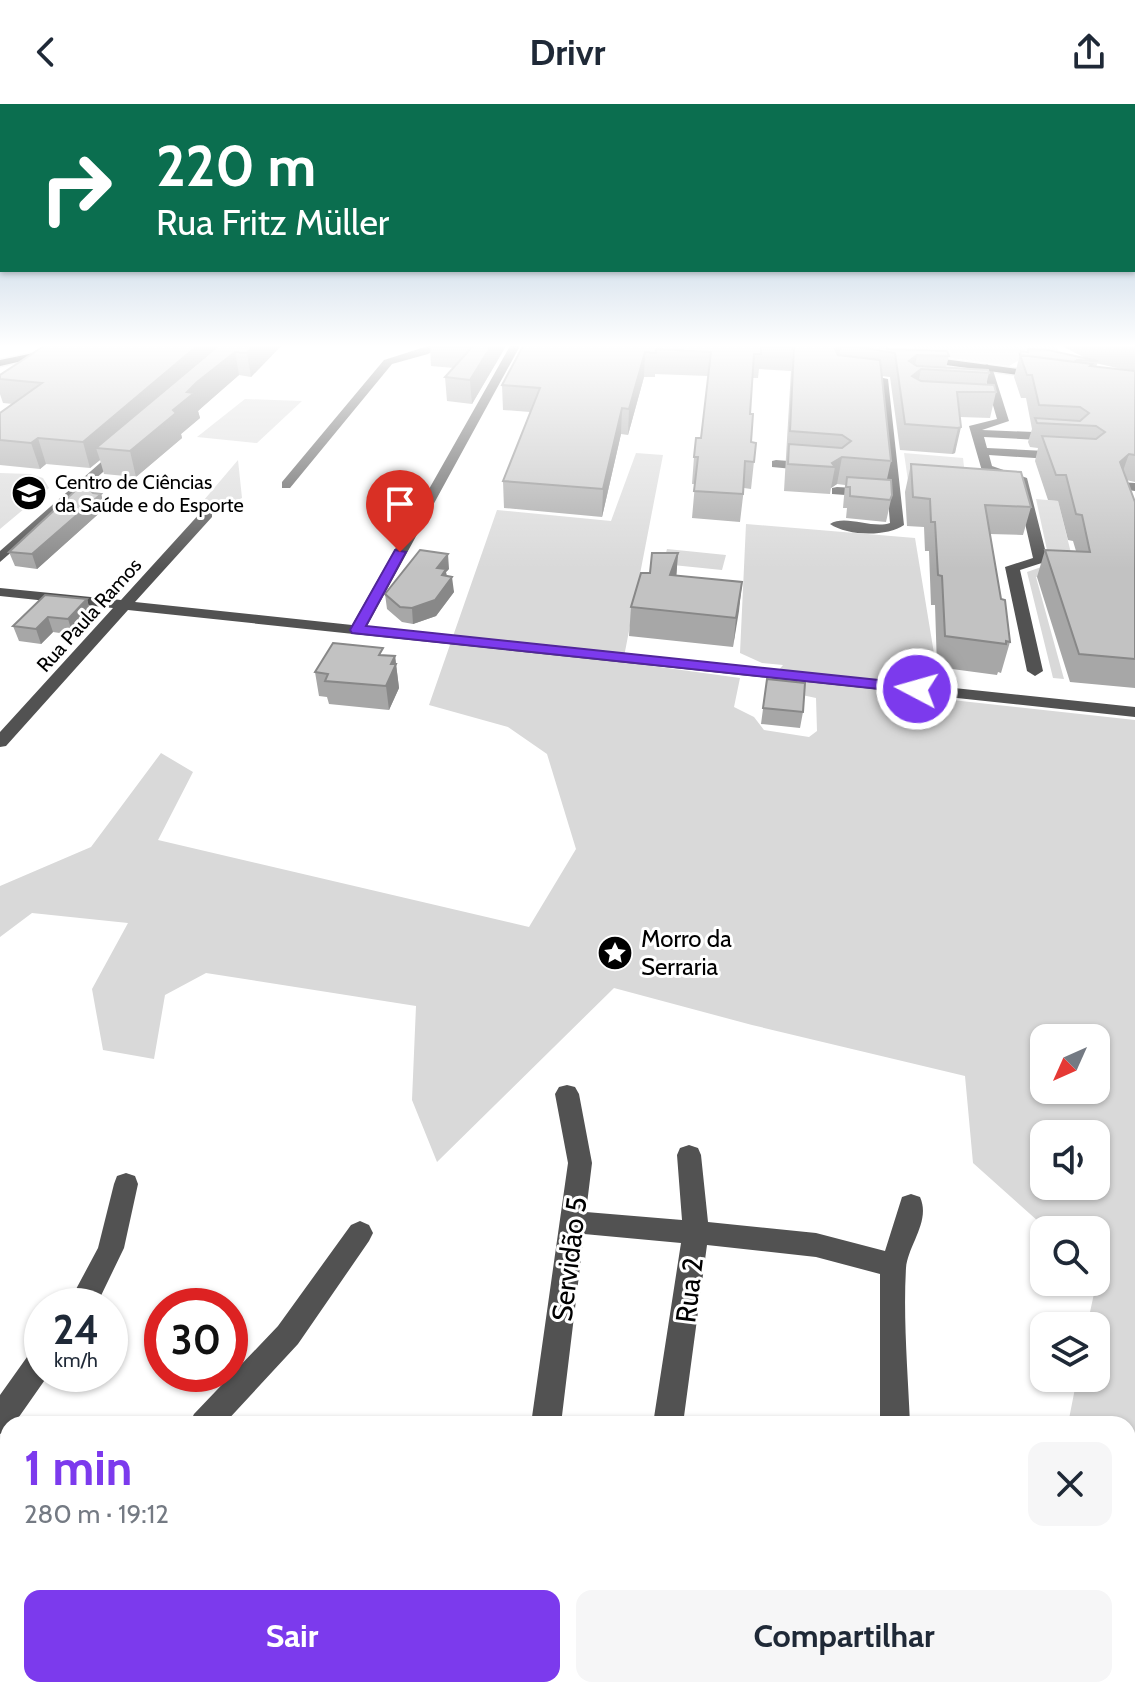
<!DOCTYPE html>
<html lang="pt">
<head>
<meta charset="utf-8">
<style>
	:root { --surface:#fff; --page:#f6f6f7; --text:#1f2937; --muted:#747a83; --accent:#7c3aed }
	body { margin:0; font-family:Cabin,sans-serif; background:var(--page); color:var(--text); height:100vh; display:flex; flex-direction:column; font-size:30px; white-space:nowrap }
	* { box-sizing:border-box; margin:0 }
	p { font-size:26px; color:var(--muted) }
	.icon { flex:none; width:44px; height:44px; fill:none; stroke:currentColor; stroke-width:2; stroke-linecap:round; stroke-linejoin:round }
	.map { position:relative; flex:1; overflow:hidden }
	.panel { position:absolute; left:0px; top:1312px; width:1136px; height:282px; display:flex; flex-direction:column; background:var(--surface); border-radius:24px 24px 0 0; box-shadow:0 2px 6px #0004 }
	.panel>* { flex:none }
	.hud { position:absolute; left:0px; top:0px; width:1136px; height:168px; box-shadow:0 2px 6px #0004; background:#0b6e4f; color:#fff; overflow:hidden }
	.needle { width:52px; rotate:225deg }
	.fabs { position:absolute; left:1030px; top:920px; display:grid; gap:16px }
	.fabs a { display:grid; place-items:center; width:80px; height:80px; border-radius:16px; background:var(--surface); box-shadow:0 2px 6px #0004; font-size:40px }
	.speed { position:absolute; left:24px; top:1184px; display:flex; gap:16px; font-size:40px; font-weight:700; text-align:center }
	.speed>* { display:grid; place-content:center; width:104px; height:104px; border-radius:50%; background:var(--surface); box-shadow:0 2px 6px #0004; line-height:1 }
	.speed small { font-size:20px; font-weight:400 }
	.speed .limit { border:12px solid #d22; background:#fff; color:#111 }
	.pin { position:absolute; display:grid; place-items:center; width:68px; height:68px; color:#fff; margin:-82px -34px; border-radius:50% 50% 50% 0; rotate:-45deg; box-shadow:0 0 8px #0007 }
	.pin .icon { rotate:45deg }
	.me { position:absolute; width:88px; margin:-44px; rotate:276deg; stroke-linejoin:round; filter:drop-shadow(0 0 6px #0008) }
	.turn { display:flex; align-items:center; gap:28px; height:168px; padding:0 24px; font-size:36px }
	.turn .icon { width:104px; height:104px; stroke-width:2.5 }
	.turn b { display:block; font-size:56px; line-height:68px }
	.round { display:grid; place-items:center; flex:none; width:84px; height:84px; border-radius:16px; background:var(--page) }
	.overview { display:flex; align-items:center; justify-content:space-between; height:136px; padding:0 24px }
	h1 { font-size:48px; font-weight:700; line-height:60px; color:var(--accent) }
	.action { display:flex; gap:16px; margin-top:auto; padding:16px 24px }
	.action a { flex:1; height:92px; border-radius:16px; background:var(--accent); color:#fff; font-size:32px; font-weight:700; line-height:92px; text-align:center }
	.action a+a { background:var(--page); color:var(--text) }
	header { display:flex; justify-content:space-between; align-items:center; height:104px; padding:0 24px; background:var(--surface); font-size:36px; font-weight:700 }
	.map>svg:first-child { display:block }
	.green { fill:#d9d9d9; fill-rule:evenodd }
	.water { fill:#a0a0a0 }
	.lines { fill:none; stroke-linecap:round; stroke-linejoin:round }
	.major-casing { stroke:#dbdbdb; stroke-width:3 }
	.minor { fill:#525252; fill-rule:evenodd }
	.major { fill:#000; fill-rule:evenodd }
	.wall { fill:#a7a7a7 }
	.shaded-wall { fill:#888 }
	.building { fill:#c2c2c2; stroke:#888; stroke-width:2 }
	.route { fill:#7c3aed; stroke:#51269a; stroke-width:2 }
	.labels { text-anchor:middle; stroke-width:6; stroke-linejoin:round; paint-order:stroke }
	.far-poi-label { font-size:20px; fill:#000; stroke:#fff; text-anchor:start }
	.far-street-label { font-size:20px; fill:#000; stroke:#fff }
	.poi-label { font-size:24px; fill:#000; stroke:#fff; text-anchor:start }
	.near-street-label { font-size:28px; fill:#000; stroke:#fff }
</style>
</head>
<body>
<header><svg class="icon" aria-label="back" viewBox="0 0 24 24"><path d="M15 5l-7 7 7 7"/></svg>Drivr<svg class="icon" aria-label="share" viewBox="0 0 24 24"><path d="M12 15V3M7 8l5-5 5 5M5 13v7h14v-7"/></svg></header>
<div class="map">
<svg width="1135" height="1593" viewBox="0 0 1135 1593">
	<rect width="100%" height="100%" fill="#fff"/>
	<!-- green -->
	<path class="green" d="M 914,242 L 1055,242 L 1064,252 L 1023,254 L 1009,262 L 913,249 Z
		M 245,295 L 302,297 L 257,339 L 197,333 Z
		M 636,349 L 663,351 L 623,558 L 740,574 L 734,603 L 754,613 L 764,626 L 809,633 L 817,627 L 816,594 L 774,585 L 770,577 L 783,561 L 762,559 L 740,549 L 746,420 L 915,434 L 941,592 L 952,596 L 1135,616 L 1135,1528 L 1128,1525 L 1128,1320 L 1068,1320 L 1077,1274 L 1096,1274 L 1096,1222 L 1087,1222 L 1098,1171 L 1096,1126 L 1048,1126 L 973,1059 L 965,972 L 752,921 L 614,884 L 437,1058 L 412,996 L 416,902 L 206,869 L 165,891 L 154,955 L 103,946 L 92,885 L 128,819 L 32,809 L 0,833 L 0,782 L 91,743 L 161,649 L 193,668 L 158,736 L 529,823 L 576,745 L 547,650 L 508,623 L 429,601 L 497,406 L 611,417 ZM 1044,934 L 1096,934 L 1096,986 L 1044,986 ZM 1044,1030 L 1096,1030 L 1096,1082 L 1044,1082 Z
		M 904,349 L 963,354 L 965,371 L 909,384 Z
		M 238,356 L 242,394 L 223,403 L 206,400 L 204,396 Z
		M 0,369 L 30,370 L 43,374 L 49,384 L 0,425 Z
		M 1036,395 L 1058,397 L 1075,465 L 1036,473 L 1064,575 L 1053,574 L 1027,468 L 1050,460 Z
		M 667,445 L 726,451 L 722,466 L 663,460 Z"/>
	<!-- water -->
	<path class="water" d="M 1062,242 L 1135,242 L 1135,268 L 1095,259 Z"/>
	<g class="lines">
		<defs>
			<path id="major" d="M 68,242 L 89,242 L 0,262 L 0,256 Z
				M 921,252 L 1040,268 L 1045,271 L 1040,274 L 917,257 L 916,255 Z"/>
		</defs>
		<!-- major casing -->
		<use href="#major" class="major-casing"/>
		<!-- minor -->
		<path class="minor" d="M 428,242 L 440,242 L 428,250 L 392,260 L 290,384 L 282,384 L 282,378 L 384,256 Z
			M 510,242 L 520,242 L 367,522 L 1135,603 L 1135,613 L 128,506 L 6,642 L 0,643 L 0,628 L 113,504 L 0,492 L 0,484 L 121,496 L 202,407 L 212,407 L 212,413 L 135,498 L 352,521 Z
			M 987,260 L 992,263 L 1009,317 L 982,326 L 1057,329 L 1063,333 L 1057,337 L 984,333 L 987,344 L 1065,348 L 1071,352 L 1065,356 L 989,351 L 992,362 L 1027,374 L 1048,457 L 1020,466 L 1043,567 L 1035,572 L 1027,567 L 1005,463 L 1033,454 L 1015,376 L 982,367 L 969,322 L 997,315 L 982,263 Z
			M 855,268 L 888,275 L 904,421 C 887,433 847,432 830,420 C 845,410 872,425 890,419 L 878,278 L 851,273 L 851,269 Z
			M 116,345 L 126,348 L 0,458 L 0,447 Z
			M 776,356 L 814,359 L 820,363 L 814,367 L 772,363 L 772,357 Z
			M 1120,378 L 1135,379 L 1135,387 L 1128,386 L 1135,404 L 1135,426 L 1128,422 L 1114,382 Z
			M 837,383 L 872,385 L 878,389 L 872,393 L 832,390 L 832,384 Z
			M 567,981 L 575,983 L 579,990 L 592,1059 L 586,1108 L 682,1116 L 677,1051 L 680,1044 L 689,1041 L 698,1044 L 701,1051 L 708,1118 L 816,1129 L 885,1147 L 902,1093 L 911,1090 L 920,1093 C 931,1117 908,1141 906,1164 C 903,1215 908,1269 910,1320 L 880,1320 L 880,1170 L 816,1153 L 707,1141 L 683,1320 L 653,1320 L 681,1139 L 584,1130 L 561,1320 L 531,1320 L 568,1059 L 555,990 L 559,983 Z
			M 126,1069 L 135,1072 L 138,1080 L 124,1144 L 96,1202 L 67,1202 L 98,1144 L 114,1080 L 117,1072 Z
			M 360,1117 L 369,1121 L 373,1129 L 369,1137 L 298,1240 L 224,1320 L 189,1320 L 194,1310 L 278,1222 L 351,1121 Z
			M 42,1242 L 42,1270 L 49,1270 L 14,1320 L 8,1320 L 8,1326 L 0,1330 L 0,1291 L 32,1246 Z
			M 0,1418 L 8,1421 L 8,1453 L 0,1450 Z
			M 8,1480 L 8,1527 L 0,1530 L 0,1483 Z
			M 368,1586 L 418,1586 L 421,1593 L 371,1593 Z
			M 491,1586 L 525,1586 L 524,1593 L 490,1593 Z
			M 594,1586 L 628,1586 L 626,1593 L 592,1593 Z
			M 877,1586 L 911,1586 L 910,1593 L 876,1593 Z"/>
		<!-- major -->
		<use href="#major" class="major"/>
	</g>
	<!-- wall -->
	<path class="wall" d="M 44,242 L 281,242 L 251,273 L 239,271 L 203,302 L 198,307 L 200,314 L 181,330 L 182,334 L 136,373 L 104,370 L 100,356 L 90,364 L 46,360 L 40,365 L 0,361 L 0,309 L 13,300 L 3,299 L 0,290 L 0,271 Z
		M 430,242 L 506,242 L 472,300 L 447,297 L 445,273 L 454,264 L 431,262 Z
		M 523,242 L 887,242 L 887,245 L 949,252 L 946,264 L 989,269 L 986,281 L 996,288 L 990,314 L 960,313 L 955,349 L 952,350 L 900,346 L 890,273 L 881,272 L 891,357 L 887,375 L 892,391 L 886,418 L 846,414 L 847,404 L 843,404 L 845,381 L 837,380 L 831,384 L 830,390 L 784,387 L 791,267 L 759,265 L 758,274 L 752,274 L 750,310 L 751,338 L 756,339 L 751,385 L 744,384 L 740,418 L 692,414 L 695,380 L 692,380 L 694,353 L 701,334 L 708,272 L 655,270 L 655,273 L 644,273 L 628,331 L 621,330 L 602,413 L 504,404 L 503,377 L 530,308 L 503,306 L 502,281 Z
		M 1021,247 L 1098,257 L 1096,263 L 1135,267 L 1135,378 L 1126,376 L 1135,398 L 1135,584 L 1070,578 L 1037,473 L 1045,446 L 1076,447 L 1073,437 L 1068,436 L 1058,397 L 1048,396 L 1035,357 L 1038,344 L 1030,343 L 1028,338 L 1032,325 L 1026,294 L 1021,294 L 1014,273 Z
		M 911,360 L 1031,403 L 1023,431 L 990,430 L 1001,495 L 1010,538 L 1001,569 L 998,568 L 997,571 L 937,563 L 935,501 L 931,501 L 929,447 L 925,447 L 924,423 L 907,422 L 905,388 Z
		M 93,389 L 101,390 L 105,404 L 37,465 L 15,462 L 9,448 Z
		M 678,449 L 676,472 L 742,478 L 733,543 L 629,532 L 631,503 L 650,469 Z
		M 449,465 L 446,468 L 447,472 L 454,488 L 436,512 L 413,520 L 402,518 L 387,505 L 385,490 Z
		M 87,495 L 91,511 L 73,531 L 53,528 L 41,540 L 19,537 L 13,522 Z
		M 384,551 L 395,552 L 399,584 L 389,606 L 329,600 L 327,593 L 319,592 L 315,568 Z
		M 767,575 L 803,608 L 800,624 L 761,620 Z"/>
	<!-- shaded-wall -->
	<path class="shaded-wall" d="M 197,242 L 229,242 L 96,344 L 100,356 L 90,364 L 83,338 Z
		M 253,242 L 281,242 L 251,273 L 247,249 Z
		M 491,242 L 506,242 L 472,300 L 470,276 Z
		M 839,242 L 841,242 L 837,264 L 835,245 Z
		M 235,248 L 239,271 L 198,307 L 200,314 L 181,330 L 182,334 L 136,373 L 130,347 L 173,306 L 187,288 L 197,278 Z
		M 645,248 L 644,273 L 628,331 L 629,305 Z
		M 917,251 L 913,272 L 921,265 L 916,290 L 909,257 Z
		M 622,304 L 621,330 L 602,413 L 603,385 Z
		M 961,323 L 955,349 L 952,350 L 958,324 Z
		M 38,334 L 46,360 L 40,365 L 31,339 Z
		M 1129,350 L 1120,375 L 1120,358 Z
		M 842,353 L 837,380 L 831,384 L 835,363 L 832,359 Z
		M 101,390 L 105,404 L 37,465 L 32,450 Z
		M 678,449 L 676,477 L 670,471 Z
		M 448,450 L 449,465 L 446,468 L 447,480 L 452,473 L 454,488 L 436,512 L 413,520 L 412,504 L 437,464 Z
		M 742,478 L 739,507 L 733,543 L 736,514 Z
		M 87,495 L 91,511 L 73,531 L 68,515 Z
		M 48,513 L 53,528 L 41,540 L 36,525 Z
		M 395,552 L 399,584 L 389,606 L 386,582 L 391,560 Z"/>
	<!-- building -->
	<path class="building" d="M 44,242 L 197,242 L 83,338 L 38,334 L 31,339 L 0,336 L 0,309 L 42,279 L 0,275 L 0,271 Z
		M 218,242 L 253,242 L 247,249 L 235,248 L 197,278 L 187,288 L 194,289 L 173,306 L 176,309 L 130,347 L 96,344 Z
		M 473,242 L 491,242 L 470,276 L 445,273 Z
		M 523,242 L 761,242 L 761,250 L 754,250 L 750,310 L 753,310 L 751,338 L 756,339 L 754,358 L 745,357 L 743,390 L 694,387 L 698,353 L 694,353 L 696,334 L 701,334 L 711,248 L 656,245 L 656,249 L 645,248 L 629,305 L 622,304 L 603,385 L 503,377 L 540,284 L 502,281 Z
		M 778,242 L 839,242 L 835,245 L 838,251 L 880,256 L 891,357 L 842,353 L 832,359 L 835,363 L 788,360 L 789,340 L 842,344 L 851,337 L 842,331 L 790,327 L 794,243 Z
		M 853,242 L 887,242 L 887,245 L 947,247 L 949,252 L 917,251 L 909,257 L 917,262 L 988,266 L 989,269 L 921,265 L 912,272 L 921,277 L 994,281 L 996,288 L 957,288 L 961,323 L 958,324 L 905,320 L 895,249 Z
		M 1028,245 L 1048,246 L 1098,257 L 1077,256 L 1074,258 L 1020,251 L 1021,247 L 1028,248 Z
		M 1020,251 L 1092,260 L 1090,262 L 1135,267 L 1135,351 L 1129,350 L 1120,358 L 1135,398 L 1135,555 L 1079,550 L 1045,446 L 1090,448 L 1082,411 L 1076,410 L 1066,371 L 1056,371 L 1042,332 L 1096,335 L 1105,328 L 1096,322 L 1037,319 L 1035,314 L 1080,317 L 1089,309 L 1080,303 L 1039,301 L 1032,271 L 1027,271 Z
		M 911,360 L 1021,368 L 1031,403 L 985,401 L 1001,495 L 1005,496 L 1010,538 L 1006,537 L 1006,540 L 945,532 L 942,472 L 938,471 L 935,418 L 931,418 L 930,395 L 913,393 Z
		M 847,373 L 891,376 L 892,391 L 890,396 L 850,392 L 850,383 L 846,383 Z
		M 86,381 L 93,389 L 101,390 L 32,450 L 9,448 L 75,387 Z
		M 420,446 L 448,450 L 437,464 L 446,465 L 442,471 L 452,473 L 435,496 L 412,504 L 400,503 L 385,490 Z
		M 652,449 L 678,449 L 670,471 L 742,478 L 736,514 L 631,503 L 641,469 L 650,469 Z
		M 45,491 L 87,495 L 68,515 L 48,513 L 36,525 L 13,522 Z
		M 333,539 L 383,544 L 379,551 L 395,552 L 391,560 L 396,560 L 386,582 L 325,577 L 328,570 L 315,568 Z
		M 767,575 L 805,579 L 803,608 L 763,604 Z"/>
	<!-- sky -->
	<linearGradient id="sky" x2="0" y2="1"><stop stop-color="#8baccb"/><stop offset="0.52" stop-color="#fff"/><stop offset="1" stop-color="#fff" stop-opacity="0"/></linearGradient>
	<rect width="1135" height="465" fill="url(#sky)"/>
	<!-- route -->
	<path class="route" d="M 395,446 L 406,448 L 366,522 L 917,580 L 925,585 L 917,589 L 352,529 L 350,526 Z"/>
	<!-- icons -->
	<defs>
		<symbol id="university-disc" viewBox="-11 -11 22 22"><circle r="9.5" fill="#000" stroke="#fff"/><path d="M0-5L7-2L0 1L-7-2ZM-4 1L0 2.5L4 1V4Q0 6-4 4Z" fill="#fff"/></symbol>
		<symbol id="sight-disc" viewBox="-11 -11 22 22"><circle r="9.5" fill="#000" stroke="#fff"/><path d="M0-6L1.8-2.2L6-1.7L2.9 1.2L3.7 5.4L0 3.3L-3.7 5.4L-2.9 1.2L-6-1.7L-1.8-2.2Z" fill="#fff"/></symbol>
	</defs>
	<g fill-rule="evenodd">
		<use href="#university-disc" x="9" y="369" width="40" height="40"/>
		<use href="#sight-disc" x="595" y="829" width="40" height="40"/>
	</g>
	<g class="labels">
		<!-- far-poi labels -->
		<g class="far-poi-label">
			<text x="55" y="385">Centro de Ciências<tspan x="55" dy="23">da Saúde e do Esporte</tspan></text>
		</g>
		<!-- far-street labels -->
		<g class="far-street-label">
			<text transform="translate(89 511) rotate(-48)" y="7">Rua Paula Ramos</text>
		</g>
		<!-- poi labels -->
		<g class="poi-label">
			<text x="641" y="843">Morro da<tspan x="641" dy="28">Serraria</tspan></text>
		</g>
		<!-- near-street labels -->
		<g class="near-street-label">
			<text transform="translate(569 1155) rotate(-83)" y="10">Servidão 5</text>
			<text transform="translate(689 1186) rotate(-83)" y="10">Rua 2</text>
		</g>
	</g>
</svg>
<div class="fabs">
<a><svg class="needle" viewBox="-14 -14 28 28"><path d="M0-13l5 13h-10z" fill="#e53935"/><path d="M0 13l5-13h-10z" fill="#747a83"/></svg></a>
<a><svg class="icon" aria-label="sound" viewBox="0 0 24 24"><path d="M4 9h4l5-4v14l-5-4H4zM17 9q2 3 0 6"/></svg></a>
<a><svg class="icon" aria-label="search" viewBox="0 0 24 24"><circle cx="10" cy="10" r="6"/><path d="M15 15l6 6"/></svg></a>
<a><svg class="icon" aria-label="layers" viewBox="0 0 24 24"><path d="M12 4l9 5-9 5-9-5zM3 14l9 5 9-5"/></svg></a>
</div>
<div class="speed"><div>24<small>km/h</small></div><div class="limit">30</div></div>
<div class="pin" style="left:400px;top:448px;background:#d93025"><svg class="icon" aria-label="arrive" viewBox="0 0 24 24"><path d="M6 21V4h12l-3 4 3 4H6"/></svg></div>
<svg class="me" style="left:917px;top:585px" viewBox="-20 -20 40 40"><circle r="17" fill="#7c3aed" stroke="#fff" stroke-width="3"/><path d="M0-11L8 9 0 5-8 9z" fill="#fff"/></svg>
<div class="hud">
<div class="turn"><svg class="icon" aria-label="right" viewBox="0 0 24 24"><path d="M7 20v-9h11M14 6l5 5-5 5"/></svg><div><b>220 m</b>Rua Fritz Müller</div></div>
</div>
<section class="panel">
<div class="overview"><div><h1>1 min</h1><p>280 m · 19:12</p></div><a class="round"><svg class="icon" aria-label="close" viewBox="0 0 24 24"><path d="M6 6l12 12M18 6L6 18"/></svg></a></div>
<div class="action"><a>Sair</a><a>Compartilhar</a></div>
</section>
</div>
</body>
</html>
